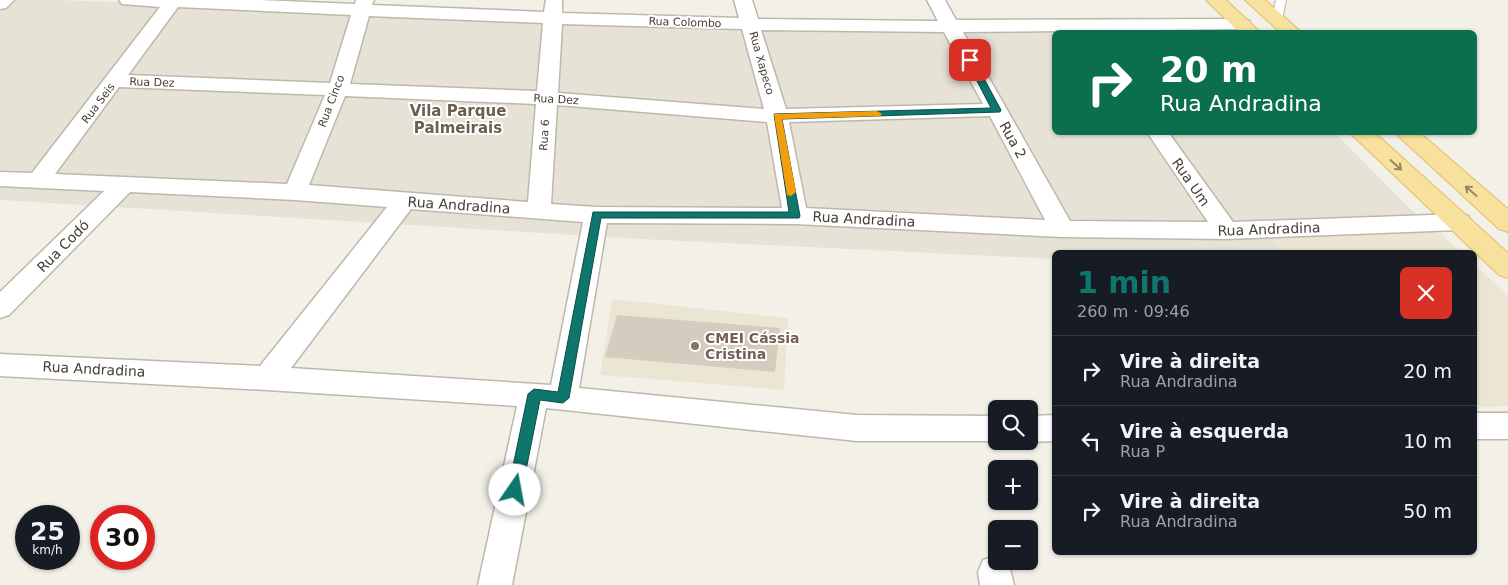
<!DOCTYPE html>
<html lang="pt">
<head>
<meta charset="utf-8">
<style>
	:root { --surface:#171b24; --page:#242831; --text:#f1f3f6; --muted:#9ea1a6; --line:#363941; --accent:#0f766e }
	body { margin:0; font-family:"DejaVu Sans",sans-serif; background:var(--page); color:var(--text); height:100vh; display:flex; flex-direction:column; font-size:19px; white-space:nowrap }
	* { box-sizing:border-box; margin:0 }
	p { font-size:16px; color:var(--muted) }
	.icon { flex:none; width:28px; height:28px; fill:none; stroke:currentColor; stroke-width:2; stroke-linecap:round; stroke-linejoin:round }
	.map { position:relative; flex:1; overflow:hidden }
	.drawer { position:absolute; left:1052px; top:250px; width:425px; height:305px; display:flex; flex-direction:column; background:var(--surface); border-radius:8px; box-shadow:0 1px 4px #0004 }
	.drawer>* { flex:none }
	.top-card { position:absolute; left:1052px; top:30px; width:425px; height:105px; border-radius:8px; box-shadow:0 1px 4px #0004; background:#0b6e4f; color:#fff; overflow:hidden }
	.fabs { position:absolute; left:988px; top:400px; display:grid; gap:10px }
	.fabs a { display:grid; place-items:center; width:50px; height:50px; border-radius:8px; background:var(--surface); box-shadow:0 1px 4px #0004; font-size:25px }
	.speed { position:absolute; left:15px; top:505px; display:flex; gap:10px; font-size:25px; font-weight:700; text-align:center }
	.speed>* { display:grid; place-content:center; width:65px; height:65px; border-radius:50%; background:var(--surface); box-shadow:0 1px 4px #0004; line-height:1 }
	.speed small { font-size:12px; font-weight:400 }
	.speed .limit { border:8px solid #d22; background:#fff; color:#111 }
	.pin { position:absolute; display:grid; place-items:center; width:42px; height:42px; color:#fff; margin:-21px; border-radius:10px; box-shadow:0 2px 8px #0006 }
	.me { position:absolute; width:55px; margin:-28px; rotate:12deg; stroke-linejoin:round; filter:drop-shadow(0 0 4px #0008) }
	.turn { display:flex; align-items:center; gap:18px; height:105px; padding:0 25px; font-size:22px }
	.turn .icon { width:65px; height:65px; stroke-width:2.5 }
	.turn b { display:block; font-size:35px; line-height:42px }
	.round { display:grid; place-items:center; flex:none; width:52px; height:52px; border-radius:8px; background:var(--page) }
	.headline { display:flex; align-items:center; justify-content:space-between; height:85px; padding:0 25px }
	h1 { font-size:30px; font-weight:700; line-height:38px; color:var(--accent) }
	ul { padding:0; list-style:none }
	li { display:flex; align-items:center; gap:15px; height:70px; padding:0 25px; border-top:1px solid var(--line) }
	li div { flex:1 }
	li b { display:block; font-size:19px }
	li em { font-style:normal }
	.map>svg:first-child { display:block }
	.residential { fill:#e6e2d6 }
	.education { fill:#ebe5d3 }
	.building { fill:#d4ccbe }
	.lines { fill:none; stroke-linecap:round; stroke-linejoin:round }
	.service-casing { stroke:#beb8ab; stroke-width:2 }
	.minor-casing { stroke:#beb8ab; stroke-width:3 }
	.primary-casing { stroke:#ddbe6c; stroke-width:2 }
	.service { fill:#fff; fill-rule:evenodd }
	.minor { fill:#fff; fill-rule:evenodd }
	.primary { fill:#f8e19c; fill-rule:evenodd }
	.oneway { stroke:#968864 }
	.route { fill:#0f766e; stroke:#0a4d48 }
	.slow { fill:#f59e0b }
	.education-dot { fill:#8d6e63; stroke:#fff; stroke-width:2 }
	.labels { text-anchor:middle; stroke-width:4; stroke-linejoin:round; paint-order:stroke }
	.far-street-label { font-size:11px; fill:#464037; stroke:#fff }
	.street-label { font-size:14px; fill:#464037; stroke:#fff }
	.education-label { font-size:14px; font-weight:bold; fill:#785e54; stroke:#fff; text-anchor:start }
	.neighbourhood-label { font-size:15px; font-weight:bold; fill:#685f4f; stroke:#fff }
</style>
</head>
<body>
<div class="map">
<svg width="1508" height="585" viewBox="0 0 1508 585">
	<rect width="100%" height="100%" fill="#f3f0e8"/>
	<!-- residential -->
	<path class="residential" d="M 0,0 L 57,0 L 872,30 L 1233,27 L 1239,32 L 1055,32 L 1055,132 L 1335,133 L 1453,252 L 1055,252 L 1055,259 L 641,239 L 0,200 Z"/>
	<!-- education -->
	<path class="education" d="M 1440,233 L 1461,252 L 1281,252 L 1269,235 Z
		M 1475,265 L 1508,295 L 1508,406 L 1480,407 L 1475,401 Z
		M 612,299 L 788,318 L 784,390 L 600,375 Z"/>
	<!-- building -->
	<path class="building" d="M 617,315 L 780,328 L 775,372 L 605,357 Z"/>
	<g class="lines">
		<defs>
			<path id="service" d="M 1276,0 L 1286,0 L 1282,20 L 1277,23 L 1272,20 Z"/>
			<path id="minor" d="M 0,0 L 14,0 L 6,8 L 0,9 Z
				M 119,0 L 259,0 L 355,4 L 356,0 L 374,0 L 372,5 L 544,12 L 546,0 L 562,0 L 562,13 L 739,18 L 734,0 L 752,0 L 758,19 L 934,21 L 938,21 L 927,0 L 945,0 L 956,20 L 1242,19 L 1249,21 L 1251,25 L 1249,29 L 963,32 L 1070,221 L 1208,222 L 1147,132 L 1168,132 L 1233,222 L 1459,214 L 1468,216 L 1471,222 L 1468,228 L 1459,230 L 1226,239 L 1062,237 L 795,224 L 607,223 L 579,388 L 857,415 L 996,416 L 997,441 L 857,441 L 546,408 L 512,585 L 478,585 L 517,406 L 267,390 L 0,376 L 0,354 L 260,366 L 387,207 L 295,200 L 130,192 L 9,315 L 0,318 L 0,292 L 104,191 L 0,186 L 0,172 L 32,173 L 160,7 L 122,4 ZM 178,7 L 351,15 L 330,83 L 128,75 ZM 369,16 L 543,23 L 537,91 L 350,84 ZM 562,24 L 742,29 L 764,109 L 558,93 ZM 761,30 L 944,32 L 983,104 L 786,109 ZM 119,87 L 325,95 L 287,184 L 55,174 ZM 345,96 L 536,104 L 528,202 L 309,185 ZM 557,105 L 767,122 L 782,208 L 596,207 L 551,204 ZM 990,116 L 1045,220 L 806,208 L 789,122 ZM 411,209 L 583,222 L 551,385 L 291,368 Z
				M 1475,413 L 1508,413 L 1508,439 L 1475,439 Z
				M 1055,415 L 1055,441 L 1029,442 L 1028,441 L 1029,416 Z
				M 996,556 L 996,561 L 1008,561 L 1014,585 L 980,585 L 978,572 L 983,560 Z"/>
			<path id="primary" d="M 1206,0 L 1226,0 L 1260,32 L 1239,32 Z
				M 1245,0 L 1265,0 L 1301,32 L 1280,32 Z
				M 1349,132 L 1374,132 L 1508,253 L 1508,278 L 1499,275 Z
				M 1394,132 L 1419,132 L 1508,209 L 1508,232 L 1499,229 Z"/>
		</defs>
		<!-- service casing -->
		<use href="#service" class="service-casing"/>
		<!-- minor casing -->
		<use href="#minor" class="minor-casing"/>
		<!-- primary casing -->
		<use href="#primary" class="primary-casing"/>
		<!-- service -->
		<use href="#service" class="service"/>
		<!-- minor -->
		<use href="#minor" class="minor"/>
		<!-- primary -->
		<use href="#primary" class="primary"/>
	</g>
	<!-- one-way arrows -->
	<defs><path id="oneway-shaft" d="M-6 0H5M1.5-3L5.5 0L1.5 3" fill="none" stroke-width="1.6" stroke-linecap="round" stroke-linejoin="round" transform="scale(1.25)"/></defs>
	<g class="oneway">
		<use href="#oneway-shaft" transform="translate(1396 165) rotate(42)"/>
		<use href="#oneway-shaft" transform="translate(1471 191) rotate(-139)"/>
	</g>
	<!-- route -->
	<path class="route" d="M 970,57 L 974,60 L 1001,110 L 1000,112 L 782,119 L 800,216 L 799,218 L 601,218 L 569,398 L 563,403 L 540,400 L 522,490 L 520,494 L 515,496 L 510,494 L 508,490 L 528,394 L 534,389 L 558,392 L 593,212 L 789,212 L 774,114 L 991,108 L 966,60 Z"/>
	<!-- slow -->
	<path class="slow" d="M 877,111 L 882,114 L 880,116 L 782,119 L 796,192 L 791,196 L 787,195 L 774,114 Z"/>
	<!-- markers -->
	<circle class="education-dot" cx="695" cy="346" r="5"/>
	<g class="labels">
		<!-- far-street labels -->
		<g class="far-street-label">
			<text transform="translate(685 22) rotate(2)" y="4">Rua Colombo</text>
			<text transform="translate(762 63) rotate(74)" y="4">Rua Xapeco</text>
			<text transform="translate(152 82) rotate(2)" y="4">Rua Dez</text>
			<text transform="translate(556 99) rotate(3)" y="4">Rua Dez</text>
			<text transform="translate(331 101) rotate(-69)" y="4">Rua Cinco</text>
			<text transform="translate(98 103) rotate(-53)" y="4">Rua Seis</text>
			<text transform="translate(544 135) rotate(-86)" y="4">Rua 6</text>
		</g>
		<!-- street labels -->
		<g class="street-label">
			<text transform="translate(1013 140) rotate(61)" y="5">Rua 2</text>
			<text transform="translate(1191 182) rotate(55)" y="5">Rua Um</text>
			<text transform="translate(459 205) rotate(4)" y="5">Rua Andradina</text>
			<text transform="translate(864 219) rotate(3)" y="5">Rua Andradina</text>
			<text transform="translate(1269 229) rotate(-2)" y="5">Rua Andradina</text>
			<text transform="translate(63 246) rotate(-45)" y="5">Rua Codó</text>
			<text transform="translate(94 369) rotate(3)" y="5">Rua Andradina</text>
		</g>
		<!-- education labels -->
		<g class="education-label">
			<text x="705" y="343">CMEI Cássia<tspan x="705" dy="16">Cristina</tspan></text>
		</g>
		<!-- neighbourhood labels -->
		<g class="neighbourhood-label">
			<text x="458" y="116">Vila Parque<tspan x="458" dy="17">Palmeirais</tspan></text>
		</g>
	</g>
</svg>
<div class="fabs">
<a><svg class="icon" aria-label="search" viewBox="0 0 24 24"><circle cx="10" cy="10" r="6"/><path d="M15 15l6 6"/></svg></a>
<a>+</a>
<a>−</a>
</div>
<div class="speed"><div>25<small>km/h</small></div><div class="limit">30</div></div>
<div class="pin" style="left:970px;top:60px;background:#d93025"><svg class="icon" aria-label="arrive" viewBox="0 0 24 24"><path d="M6 21V4h12l-3 4 3 4H6"/></svg></div>
<svg class="me" style="left:515px;top:490px" viewBox="-20 -20 40 40"><circle r="19" fill="#fff"/><path d="M0-13L10 11 0 6-10 11z" fill="#0f766e"/></svg>
<div class="top-card">
<div class="turn"><svg class="icon" aria-label="right" viewBox="0 0 24 24"><path d="M7 20v-9h11M14 6l5 5-5 5"/></svg><div><b>20 m</b>Rua Andradina</div></div>
</div>
<section class="drawer">
<div class="headline"><div><h1>1 min</h1><p>260 m · 09:46</p></div><a class="round" style="background:#d93025;color:#fff"><svg class="icon" aria-label="close" viewBox="0 0 24 24"><path d="M6 6l12 12M18 6L6 18"/></svg></a></div>
<ul>
<li><svg class="icon" aria-label="right" viewBox="0 0 24 24"><path d="M7 20v-9h11M14 6l5 5-5 5"/></svg><div><b>Vire à direita</b><p>Rua Andradina</p></div><em>20 m</em></li>
<li><svg class="icon" aria-label="left" viewBox="0 0 24 24"><path d="M17 20v-9H6M10 6l-5 5 5 5"/></svg><div><b>Vire à esquerda</b><p>Rua P</p></div><em>10 m</em></li>
<li><svg class="icon" aria-label="right" viewBox="0 0 24 24"><path d="M7 20v-9h11M14 6l5 5-5 5"/></svg><div><b>Vire à direita</b><p>Rua Andradina</p></div><em>50 m</em></li>
</ul>
</section>
</div>
</body>
</html>
